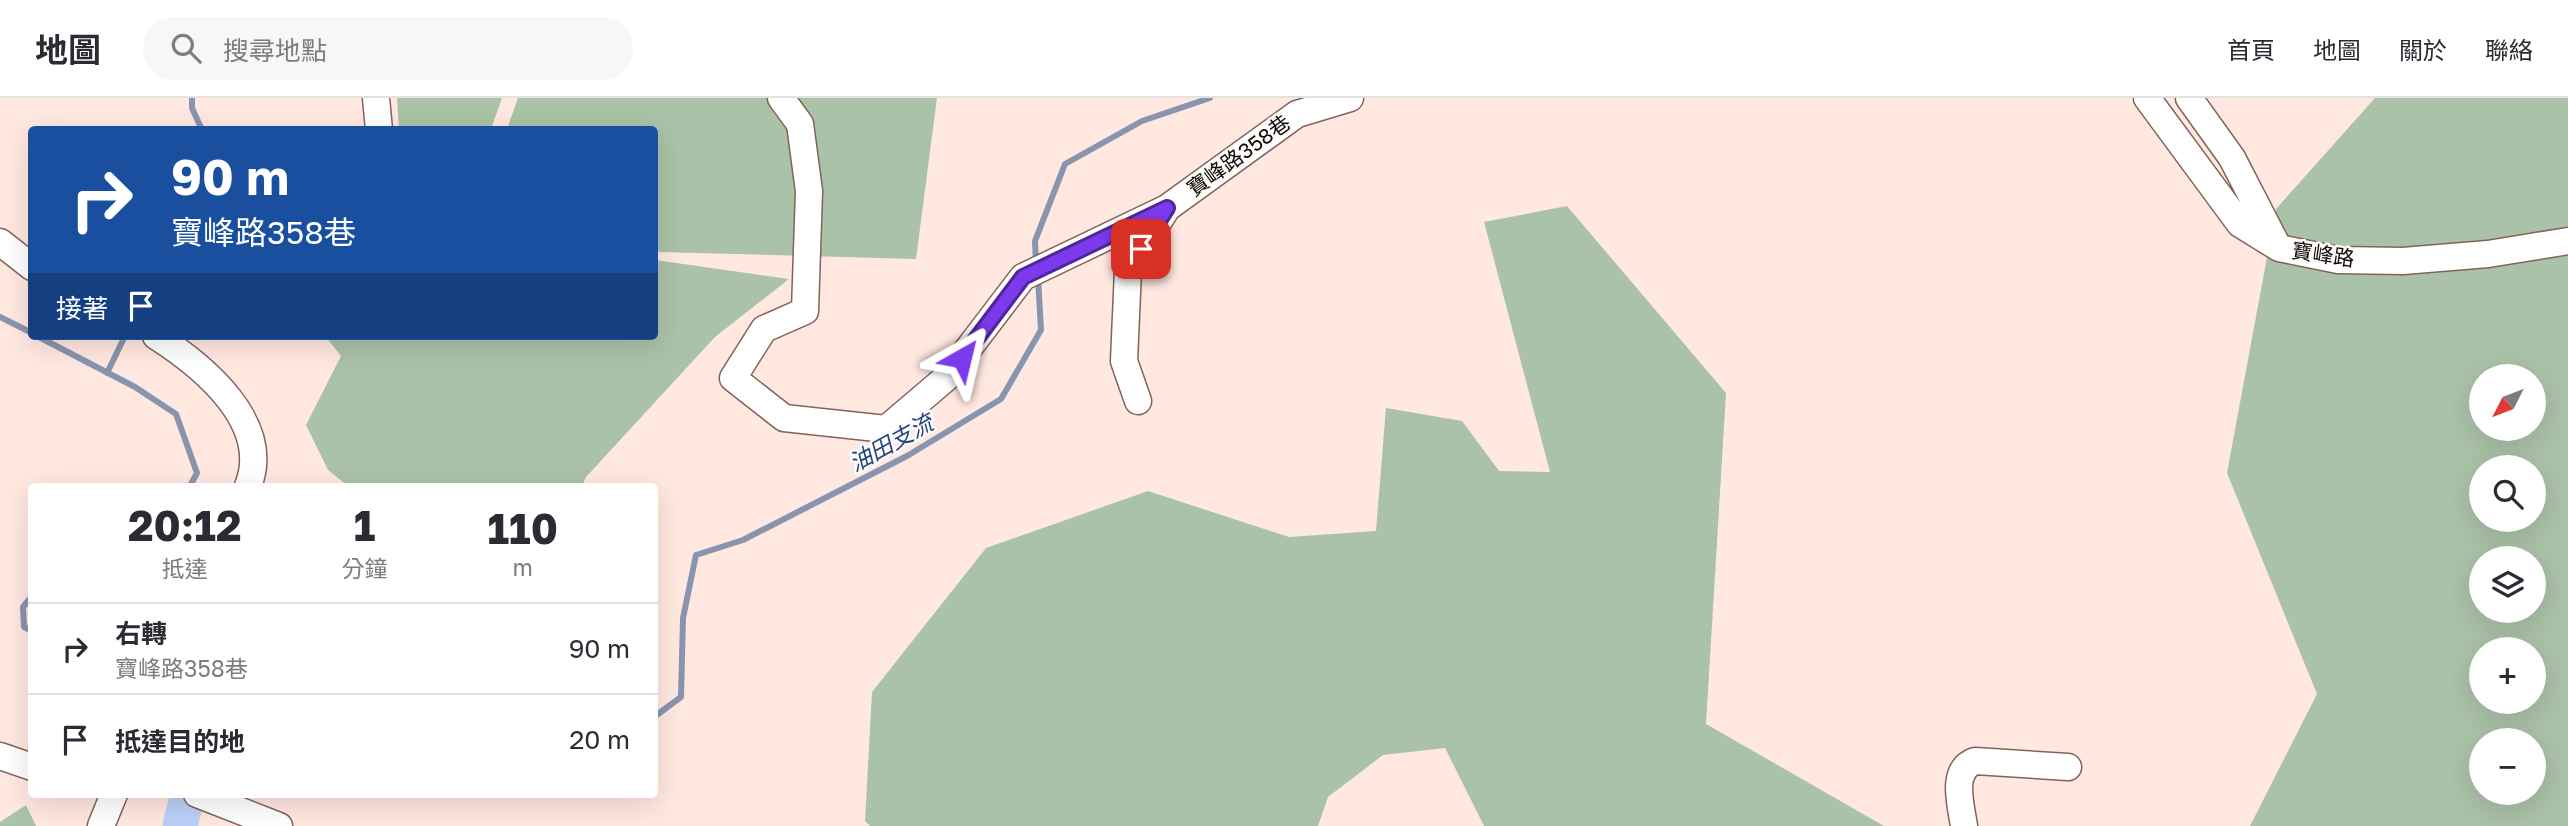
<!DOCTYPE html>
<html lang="zh-TW">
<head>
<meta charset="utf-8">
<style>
	:root { --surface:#fff; --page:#f7f7f7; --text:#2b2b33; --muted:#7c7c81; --line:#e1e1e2 }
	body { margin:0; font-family:"Golos Text","Noto Sans TC",sans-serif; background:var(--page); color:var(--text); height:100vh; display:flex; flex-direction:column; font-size:26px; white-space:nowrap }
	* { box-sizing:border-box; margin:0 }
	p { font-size:23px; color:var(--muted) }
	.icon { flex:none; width:38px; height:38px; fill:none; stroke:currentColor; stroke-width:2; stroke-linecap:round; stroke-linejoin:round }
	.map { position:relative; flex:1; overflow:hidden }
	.drawer { position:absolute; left:28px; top:385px; width:630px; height:315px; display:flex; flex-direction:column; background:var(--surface); border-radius:7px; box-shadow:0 7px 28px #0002 }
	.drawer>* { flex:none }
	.top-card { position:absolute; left:28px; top:28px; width:630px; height:214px; border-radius:7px; box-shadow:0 7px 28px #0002; background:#1a4fa0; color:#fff; overflow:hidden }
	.needle { width:46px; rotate:228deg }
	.fabs { position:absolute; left:2469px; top:266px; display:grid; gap:14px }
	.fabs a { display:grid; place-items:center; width:77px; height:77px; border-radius:50%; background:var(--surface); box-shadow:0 7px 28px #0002; font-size:35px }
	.pin { position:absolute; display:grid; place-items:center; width:60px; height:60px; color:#fff; margin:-30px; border-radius:14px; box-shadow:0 4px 10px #0006 }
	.me { position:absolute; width:77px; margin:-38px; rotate:37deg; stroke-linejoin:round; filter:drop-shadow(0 0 5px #0008) }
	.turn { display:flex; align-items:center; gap:24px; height:147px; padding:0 28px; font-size:32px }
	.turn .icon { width:91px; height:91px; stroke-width:2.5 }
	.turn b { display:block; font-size:49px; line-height:60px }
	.then { display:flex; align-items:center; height:66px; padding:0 28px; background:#0003; gap:14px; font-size:26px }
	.eta { display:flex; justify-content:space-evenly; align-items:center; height:119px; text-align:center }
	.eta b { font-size:42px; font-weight:700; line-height:49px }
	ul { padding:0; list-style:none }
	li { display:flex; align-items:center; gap:21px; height:91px; padding:0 28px; border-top:2px solid var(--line) }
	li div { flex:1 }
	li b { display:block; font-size:26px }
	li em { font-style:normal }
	header { display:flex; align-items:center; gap:42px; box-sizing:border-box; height:98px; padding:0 35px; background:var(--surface); border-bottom:2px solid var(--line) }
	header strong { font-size:33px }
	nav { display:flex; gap:38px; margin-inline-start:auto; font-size:24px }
	.search { width:490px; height:63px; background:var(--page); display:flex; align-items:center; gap:18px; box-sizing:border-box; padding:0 24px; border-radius:38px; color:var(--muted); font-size:26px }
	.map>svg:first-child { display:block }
	.green { fill:#aac2a8; fill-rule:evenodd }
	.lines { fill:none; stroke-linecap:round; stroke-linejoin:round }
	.stream { stroke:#8994ae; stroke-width:6 }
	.river { stroke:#bbd0f6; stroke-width:35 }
	.minor-casing { stroke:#836358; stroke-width:29 }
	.minor { stroke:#fff; stroke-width:26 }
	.route-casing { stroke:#51269a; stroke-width:18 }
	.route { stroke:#7c3aed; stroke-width:12 }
	.labels { text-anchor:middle; stroke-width:5; stroke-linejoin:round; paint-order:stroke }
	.street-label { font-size:21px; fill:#150906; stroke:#fbfbfb }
	.water-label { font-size:23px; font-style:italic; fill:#26447d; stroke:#fbfbfb }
</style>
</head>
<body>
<header>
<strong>地圖</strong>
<div class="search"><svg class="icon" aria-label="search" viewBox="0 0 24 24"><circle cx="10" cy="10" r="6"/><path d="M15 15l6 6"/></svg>搜尋地點</div>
<nav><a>首頁</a><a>地圖</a><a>關於</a><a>聯絡</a></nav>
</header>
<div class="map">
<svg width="2568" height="728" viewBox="0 0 2568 728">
	<rect width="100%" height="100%" fill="#ffe8e0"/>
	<!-- green -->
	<path class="green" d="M 397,0 L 502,0 L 491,31 L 399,32 Z
		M 518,0 L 937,0 L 916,161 L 660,154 L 654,150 L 654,32 L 507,31 Z
		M 2375,0 L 2568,0 L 2568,728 L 2250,728 L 2317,596 L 2227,375 L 2276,111 ZM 2482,278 L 2534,278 L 2534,331 L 2482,331 ZM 2482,369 L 2534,369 L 2534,422 L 2482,422 ZM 2482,460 L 2534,460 L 2534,513 L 2482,513 ZM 2482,551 L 2534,551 L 2534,604 L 2482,604 ZM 2482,642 L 2534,642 L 2534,695 L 2482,695 Z
		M 1567,108 L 1726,295 L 1706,626 L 1884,728 L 1484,728 L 1445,650 L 1383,657 L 1328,699 L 1318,728 L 870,728 L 865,723 L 872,594 L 986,450 L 1148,393 L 1289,439 L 1376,433 L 1386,310 L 1462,323 L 1499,373 L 1550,374 L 1484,124 Z
		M 655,162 L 789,181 L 715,239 L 586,379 L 582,388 L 348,388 L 328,372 L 306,327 L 341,258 L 325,238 L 654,238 Z
		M 26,707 L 36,728 L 0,728 L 0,724 Z"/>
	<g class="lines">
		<!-- stream -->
		<path class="stream" d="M 192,0 L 192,10 L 202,32
			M 1036,165 L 1035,143 L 1065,66 L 1142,23 L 1210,0
			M 0,219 L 32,235
			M 37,238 L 135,289 L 176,316 L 197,375 L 190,388
			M 107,275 L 125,238
			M 32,498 L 23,509 L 24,529 L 32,533
			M 654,619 L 681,599 L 683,520 L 696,457 L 743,442 L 907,358 L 1001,301 L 1041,232 L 1038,179"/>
		<!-- river -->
		<path class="river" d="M 180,728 L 188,696"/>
		<defs>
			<path id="minor" d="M 376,0 L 379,32
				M 781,0 L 800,26 L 809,93 L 805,213 L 764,231 L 733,280 L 784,320 L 886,331 L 946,280 L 1023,179 L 1167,110
				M 2147,0 L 2240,126 L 2279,150 L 2338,162 L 2403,163 L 2488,156 L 2568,143
				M 2189,0 L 2232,60 L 2278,149
				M 0,144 L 32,169
				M 156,238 C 203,268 273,325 248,388
				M 1138,303 L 1124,263 L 1128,172 L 1167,110 L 1297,16 L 1350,0
				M 0,658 L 32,669
				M 197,696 L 279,728
				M 101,728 L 114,696
				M 1964,728 C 1961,707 1950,672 1975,663 L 2068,669"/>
		</defs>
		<!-- minor casing -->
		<use href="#minor" class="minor-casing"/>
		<!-- minor -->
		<use href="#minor" class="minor"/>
	</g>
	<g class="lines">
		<defs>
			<path id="route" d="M 962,260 L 1023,179 L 1167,110 L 1141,151"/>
		</defs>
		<!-- route casing -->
		<use href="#route" class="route-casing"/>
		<!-- route -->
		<use href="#route" class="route"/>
	</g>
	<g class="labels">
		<!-- street labels -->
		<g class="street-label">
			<text transform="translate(1239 58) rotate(-36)" y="7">寶峰路358巷</text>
			<text transform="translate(2323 157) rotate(8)" y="7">寶峰路</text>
		</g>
		<!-- water labels -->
		<g class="water-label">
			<text transform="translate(891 345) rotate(-29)" y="8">油田支流</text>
		</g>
	</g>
</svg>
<div class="fabs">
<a><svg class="needle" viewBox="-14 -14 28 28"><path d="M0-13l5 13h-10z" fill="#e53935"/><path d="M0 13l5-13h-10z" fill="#7c7c81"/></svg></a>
<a><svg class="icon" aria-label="search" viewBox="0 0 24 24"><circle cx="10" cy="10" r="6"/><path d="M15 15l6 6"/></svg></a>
<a><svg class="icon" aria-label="layers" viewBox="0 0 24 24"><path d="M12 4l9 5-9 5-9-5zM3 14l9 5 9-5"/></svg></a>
<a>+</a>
<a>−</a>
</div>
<div class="pin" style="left:1141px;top:151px;background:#d93025"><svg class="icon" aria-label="arrive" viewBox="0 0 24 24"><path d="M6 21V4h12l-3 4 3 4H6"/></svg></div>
<svg class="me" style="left:962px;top:260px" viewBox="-20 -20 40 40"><path d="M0-17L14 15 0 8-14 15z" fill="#7c3aed" stroke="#fff" stroke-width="4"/></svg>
<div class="top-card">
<div class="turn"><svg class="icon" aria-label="right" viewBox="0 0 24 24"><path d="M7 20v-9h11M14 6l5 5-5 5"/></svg><div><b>90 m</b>寶峰路358巷</div></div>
<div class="then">接著<svg class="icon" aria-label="arrive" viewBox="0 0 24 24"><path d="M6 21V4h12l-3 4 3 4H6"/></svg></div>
</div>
<section class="drawer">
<div class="eta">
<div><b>20:12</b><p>抵達</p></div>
<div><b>1</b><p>分鐘</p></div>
<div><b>110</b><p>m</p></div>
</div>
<ul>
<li><svg class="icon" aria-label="right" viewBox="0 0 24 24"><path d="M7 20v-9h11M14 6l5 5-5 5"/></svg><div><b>右轉</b><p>寶峰路358巷</p></div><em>90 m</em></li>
<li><svg class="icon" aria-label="arrive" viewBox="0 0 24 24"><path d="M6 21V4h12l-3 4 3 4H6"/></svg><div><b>抵達目的地</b></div><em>20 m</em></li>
</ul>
</section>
</div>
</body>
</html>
